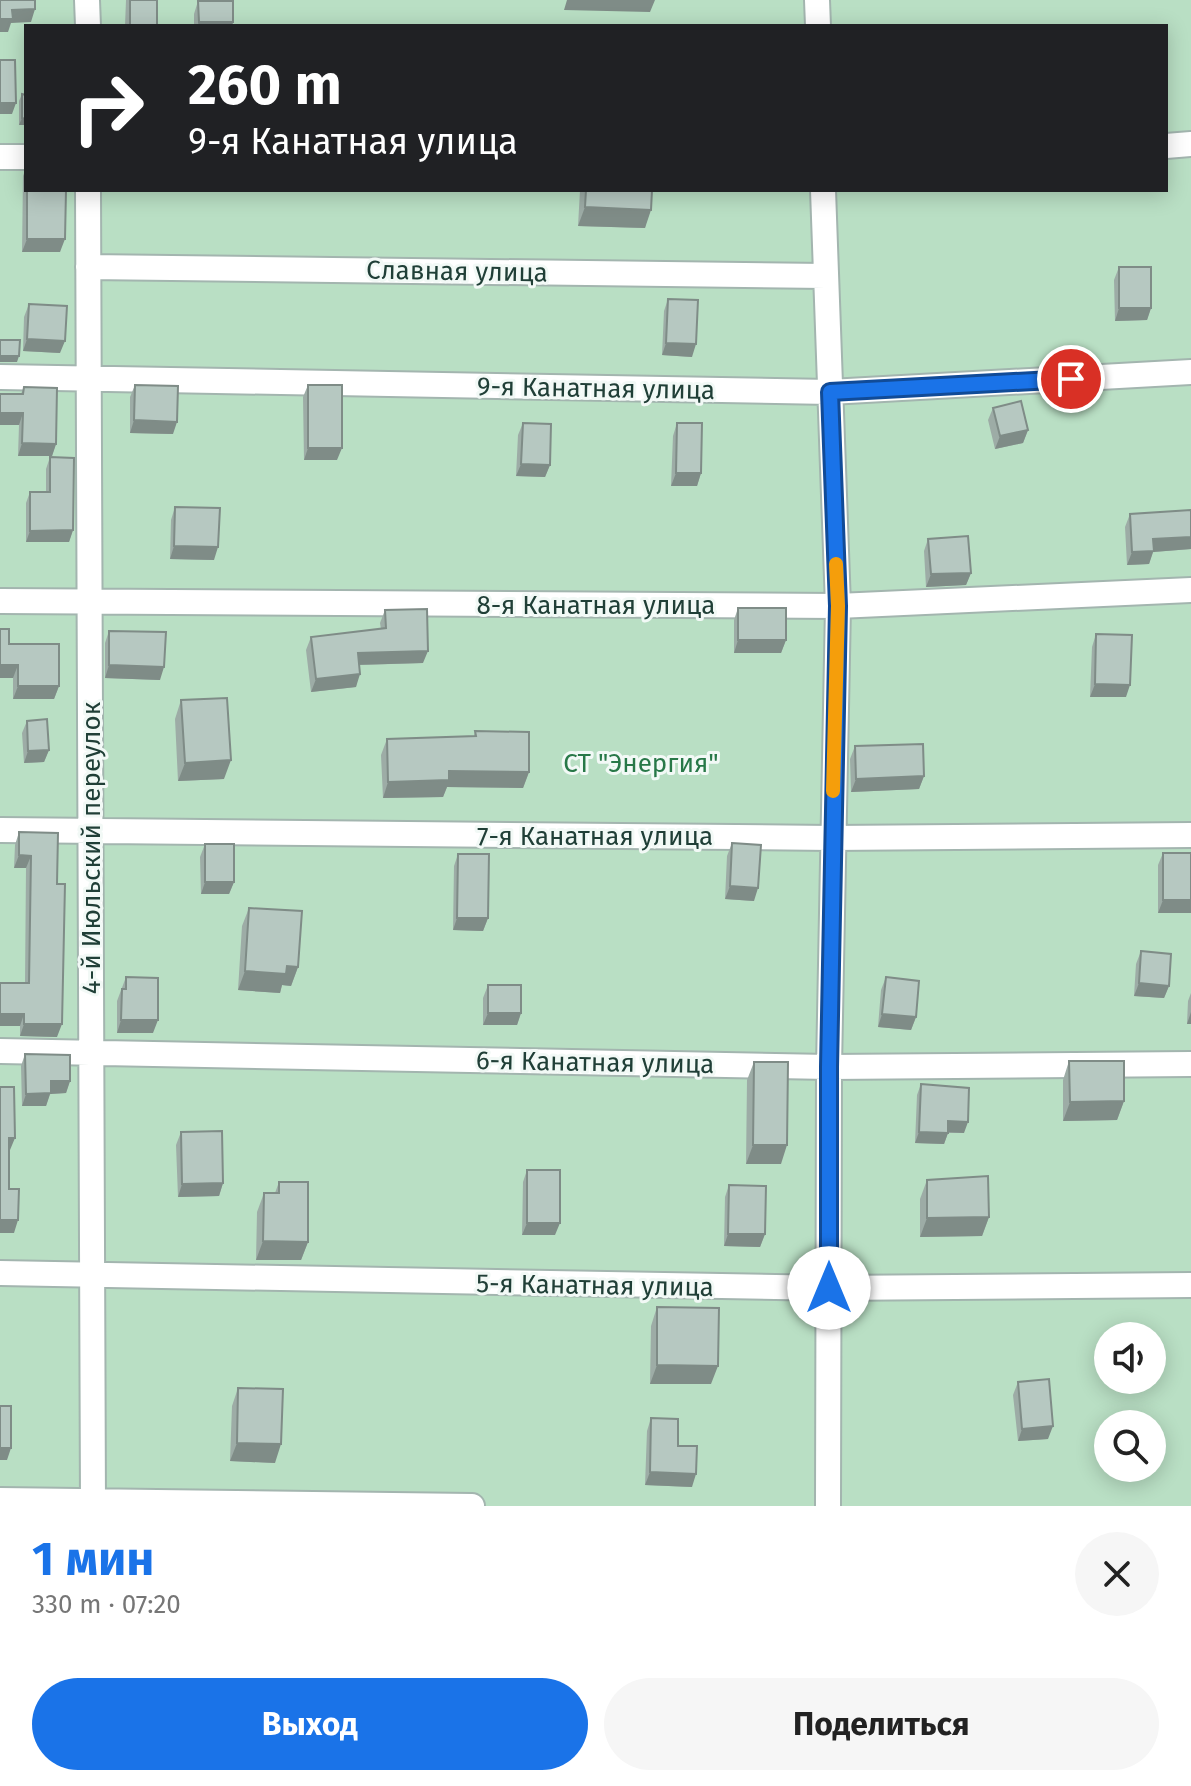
<!DOCTYPE html>
<html lang="ru">
<head>
<meta charset="utf-8">
<style>
	:root { --surface:#fff; --page:#f6f6f6; --text:#222; --muted:#767676; --accent:#1a73e8 }
	body { margin:0; font-family:"Fira Sans",sans-serif; background:var(--page); color:var(--text); height:100vh; display:flex; flex-direction:column; font-size:30px; white-space:nowrap }
	* { box-sizing:border-box; margin:0 }
	p { font-size:26px; color:var(--muted) }
	.icon { flex:none; width:44px; height:44px; fill:none; stroke:currentColor; stroke-width:2; stroke-linecap:round; stroke-linejoin:round }
	.map { position:relative; height:1506px; overflow:hidden }
	.panel { display:flex; flex-direction:column; background:var(--surface); flex:1 }
	.panel>* { flex:none }
	.hud { position:absolute; left:24px; top:24px; width:1144px; height:168px; border-radius:0px; box-shadow:0 4px 20px #0003; background:#202124; color:#fff; overflow:hidden }
	.fabs { position:absolute; left:1094px; top:1322px; display:grid; gap:16px }
	.fabs a { display:grid; place-items:center; width:72px; height:72px; border-radius:50%; background:var(--surface); box-shadow:0 4px 20px #0003; font-size:40px }
	.pin { position:absolute; display:grid; place-items:center; width:68px; height:68px; color:#fff; margin:-34px; border:4px solid #fff; border-radius:50%; box-shadow:0 2px 8px #0007 }
	.me { position:absolute; width:88px; margin:-44px; rotate:0deg; stroke-linejoin:round; filter:drop-shadow(0 0 6px #0008) }
	.turn { display:flex; align-items:center; gap:28px; height:168px; padding:0 32px; font-size:36px }
	.turn .icon { width:104px; height:104px; stroke-width:2.5 }
	.turn b { display:block; font-size:56px; line-height:68px }
	.round { display:grid; place-items:center; flex:none; width:84px; height:84px; border-radius:42px; background:var(--page) }
	.overview { display:flex; align-items:center; justify-content:space-between; height:136px; padding:0 32px }
	h1 { font-size:48px; font-weight:700; line-height:60px; color:var(--accent) }
	.primary-button { display:flex; gap:16px; margin-top:auto; padding:16px 32px }
	.primary-button a { flex:1; height:92px; border-radius:48px; background:var(--accent); color:#fff; font-size:32px; font-weight:700; line-height:92px; text-align:center }
	.primary-button a+a { background:var(--page); color:var(--text) }
	.map>svg:first-child { display:block }
	.green { fill:#b9dfc4; fill-rule:evenodd }
	.lines { fill:none; stroke-linecap:round; stroke-linejoin:round }
	.minor-casing { stroke:#a3b5af; stroke-width:28 }
	.minor { stroke:#fff; stroke-width:24 }
	.wall { fill:#9daca6 }
	.shaded-wall { fill:#7f8c87 }
	.building { fill:#b6c8c1; stroke:#7f8c87; stroke-width:2 }
	.route-casing { stroke:#114b97; stroke-width:20 }
	.route { stroke:#1a73e8; stroke-width:14 }
	.slow { stroke:#f59e0b; stroke-width:14 }
	.labels { text-anchor:middle; stroke-width:6; stroke-linejoin:round; paint-order:stroke }
	.street-label { font-size:26px; fill:#203f37; stroke:#f2f9f6 }
	.park-label { font-size:26px; fill:#287848; stroke:#f2f9f6 }
</style>
</head>
<body>
<div class="map">
<svg width="1191" height="1506" viewBox="0 0 1191 1506">
	<rect width="100%" height="100%" fill="#e1ede8"/>
	<!-- green -->
	<path class="green" d="M 0,0 L 1191,0 L 1191,1506 L 0,1506 ZM 26,26 L 1166,26 L 1166,190 L 26,190 ZM 1108,1336 L 1152,1336 L 1152,1380 L 1108,1380 ZM 1108,1424 L 1152,1424 L 1152,1468 L 1108,1468 Z"/>
	<g class="lines">
		<defs>
			<path id="minor" d="M 87,0 L 88,26
				M 817,0 L 818,26
				M 1166,146 L 1191,144
				M 0,157 L 26,157
				M 88,190 L 93,1506
				M 823,190 L 838,606 L 829,1067 L 828,1506
				M 88,267 L 826,276
				M 0,377 L 830,392 L 1191,372
				M 0,601 L 838,606 L 1191,590
				M 0,830 L 832,838 L 1191,835
				M 0,1051 L 829,1067 L 1191,1064
				M 0,1273 L 829,1288 L 1191,1285
				M 0,1500 L 472,1506"/>
		</defs>
		<!-- minor casing -->
		<use href="#minor" class="minor-casing"/>
		<!-- minor -->
		<use href="#minor" class="minor"/>
	</g>
	<!-- wall -->
	<path class="wall" d="M 126,0 L 157,0 L 157,26 L 125,26 Z
		M 198,1 L 233,22 L 232,26 L 194,26 L 194,14 Z
		M 22,94 L 26,95 L 26,125 L 19,125 L 19,101 Z
		M 26,168 L 26,190 L 66,190 L 60,252 L 22,252 L 23,176 Z
		M 580,190 L 652,190 L 645,228 L 578,226 Z
		M 1119,267 L 1151,308 L 1147,320 L 1115,321 L 1114,280 Z
		M 668,299 L 692,357 L 662,355 L 664,311 Z
		M 29,304 L 60,353 L 23,351 L 24,317 Z
		M 135,385 L 173,434 L 130,433 L 130,397 Z
		M 308,385 L 337,460 L 304,460 L 303,397 Z
		M 24,387 L 56,444 L 52,456 L 18,456 L 19,425 L 0,425 L 21,394 Z
		M 993,408 L 1028,430 L 1023,443 L 995,449 L 988,420 Z
		M 523,423 L 550,465 L 545,477 L 516,476 L 518,435 Z
		M 677,423 L 701,473 L 697,486 L 671,486 L 673,436 Z
		M 50,457 L 73,530 L 69,542 L 26,542 L 26,503 L 30,492 L 46,492 L 46,469 Z
		M 175,507 L 214,560 L 170,559 L 171,520 Z
		M 1191,510 L 1191,549 L 1153,552 L 1149,564 L 1127,565 L 1125,527 L 1130,514 Z
		M 928,539 L 971,573 L 966,585 L 926,587 L 924,551 Z
		M 738,608 L 786,640 L 781,653 L 734,653 L 734,620 Z
		M 385,610 L 423,663 L 359,665 L 356,687 L 311,692 L 306,650 L 311,637 L 381,629 L 380,623 Z
		M 109,631 L 160,680 L 105,678 L 105,643 Z
		M 1096,634 L 1126,697 L 1090,697 L 1092,647 Z
		M 9,644 L 59,686 L 54,699 L 13,699 L 13,678 Z
		M 181,700 L 224,779 L 178,781 L 175,719 Z
		M 27,721 L 49,750 L 44,762 L 24,763 L 22,733 Z
		M 475,731 L 529,772 L 523,788 L 447,787 L 443,797 L 383,798 L 381,755 L 387,739 L 474,736 Z
		M 855,746 L 924,776 L 919,789 L 851,792 L 850,759 Z
		M 19,832 L 57,884 L 57,1037 L 20,1036 L 20,1026 L 0,1026 L 25,983 L 26,868 L 14,868 L 15,845 Z
		M 732,843 L 754,901 L 725,899 L 727,856 Z
		M 205,844 L 234,882 L 229,894 L 201,894 L 200,857 Z
		M 1163,853 L 1191,913 L 1158,913 L 1158,865 Z
		M 458,854 L 488,918 L 483,931 L 453,930 L 454,866 Z
		M 249,908 L 298,967 L 291,986 L 282,985 L 280,993 L 238,990 L 242,926 Z
		M 1141,951 L 1169,986 L 1164,998 L 1134,996 L 1136,964 Z
		M 126,977 L 153,1033 L 117,1033 L 117,1001 Z
		M 886,977 L 916,1017 L 911,1030 L 878,1027 L 881,990 Z
		M 488,985 L 521,1013 L 517,1025 L 483,1025 L 483,998 Z
		M 1191,993 L 1191,1024 L 1187,1024 L 1188,1001 Z
		M 25,1054 L 70,1081 L 66,1093 L 50,1094 L 46,1106 L 22,1106 L 21,1066 Z
		M 1069,1061 L 1124,1101 L 1117,1120 L 1063,1121 L 1063,1080 Z
		M 754,1062 L 781,1164 L 746,1164 L 747,1080 Z
		M 921,1084 L 964,1133 L 948,1133 L 944,1144 L 915,1143 L 917,1095 Z
		M 181,1132 L 223,1183 L 219,1196 L 178,1197 L 176,1145 Z
		M 527,1170 L 555,1235 L 522,1235 L 523,1182 Z
		M 927,1180 L 989,1217 L 982,1236 L 920,1237 L 920,1199 Z
		M 279,1182 L 308,1242 L 301,1260 L 256,1260 L 257,1212 L 264,1193 L 275,1193 Z
		M 729,1185 L 765,1234 L 760,1247 L 724,1246 L 725,1197 Z
		M 657,1307 L 711,1384 L 650,1384 L 651,1326 Z
		M 1018,1382 L 1048,1439 L 1018,1441 L 1013,1395 Z
		M 238,1388 L 275,1463 L 230,1461 L 232,1406 Z
		M 651,1418 L 692,1487 L 645,1485 L 647,1431 Z"/>
	<!-- shaded-wall -->
	<path class="shaded-wall" d="M 567,0 L 655,0 L 650,12 L 564,10 Z
		M 35,9 L 31,22 L 11,23 L 8,32 L 0,32 L 0,19 L 12,10 Z
		M 199,22 L 233,22 L 232,26 L 197,26 Z
		M 0,103 L 16,103 L 12,114 L 0,114 Z
		M 22,118 L 26,119 L 26,125 L 19,125 Z
		M 585,207 L 651,210 L 645,228 L 578,226 Z
		M 27,239 L 65,239 L 60,252 L 22,252 Z
		M 1119,308 L 1151,308 L 1147,320 L 1115,321 Z
		M 27,339 L 65,341 L 60,353 L 23,351 Z
		M 666,343 L 696,344 L 692,357 L 662,355 Z
		M 0,356 L 19,356 L 17,362 L 0,362 Z
		M 0,413 L 23,413 L 19,425 L 0,425 Z
		M 134,420 L 177,422 L 173,434 L 130,433 Z
		M 1028,430 L 1023,443 L 995,449 L 1000,436 Z
		M 22,443 L 56,444 L 52,456 L 18,456 Z
		M 308,448 L 342,448 L 337,460 L 304,460 Z
		M 521,464 L 550,465 L 545,477 L 516,476 Z
		M 676,473 L 701,473 L 697,486 L 671,486 Z
		M 73,530 L 69,542 L 26,542 L 30,531 Z
		M 1191,537 L 1191,549 L 1153,552 L 1149,564 L 1127,565 L 1132,552 L 1153,539 Z
		M 174,546 L 218,547 L 214,560 L 170,559 Z
		M 971,573 L 966,585 L 926,587 L 931,574 Z
		M 738,640 L 786,640 L 781,653 L 734,653 Z
		M 428,651 L 423,663 L 353,665 L 358,653 Z
		M 0,665 L 18,665 L 13,678 L 0,678 Z
		M 109,665 L 164,667 L 160,680 L 105,678 Z
		M 360,674 L 356,687 L 311,692 L 316,679 Z
		M 1095,684 L 1130,685 L 1126,697 L 1090,697 Z
		M 18,686 L 59,686 L 54,699 L 13,699 Z
		M 49,750 L 44,762 L 24,763 L 28,751 Z
		M 231,760 L 224,779 L 178,781 L 185,763 Z
		M 449,771 L 529,772 L 523,788 L 447,787 L 443,797 L 383,798 L 388,782 Z
		M 924,776 L 919,789 L 851,792 L 856,779 Z
		M 19,855 L 31,856 L 26,868 L 14,868 Z
		M 205,882 L 234,882 L 229,894 L 201,894 Z
		M 730,886 L 758,888 L 754,901 L 725,899 Z
		M 1163,900 L 1191,900 L 1191,913 L 1158,913 Z
		M 457,918 L 488,918 L 483,931 L 453,930 Z
		M 287,966 L 298,967 L 291,986 L 282,985 L 280,993 L 238,990 L 245,971 Z
		M 1139,983 L 1169,986 L 1164,998 L 1134,996 Z
		M 1191,1012 L 1191,1024 L 1187,1024 Z
		M 488,1013 L 521,1013 L 517,1025 L 483,1025 Z
		M 0,1014 L 24,1014 L 20,1026 L 0,1026 Z
		M 882,1014 L 916,1017 L 911,1030 L 878,1027 Z
		M 121,1020 L 158,1020 L 153,1033 L 117,1033 Z
		M 24,1024 L 62,1024 L 57,1037 L 20,1036 Z
		M 51,1081 L 70,1081 L 66,1093 L 50,1094 L 46,1106 L 22,1106 L 26,1094 Z
		M 1124,1101 L 1117,1120 L 1063,1121 L 1070,1102 Z
		M 948,1121 L 968,1122 L 964,1133 L 944,1132 Z
		M 919,1132 L 948,1133 L 944,1144 L 915,1143 Z
		M 9,1138 L 15,1138 L 10,1150 L 4,1150 Z
		M 753,1145 L 787,1145 L 781,1164 L 746,1164 Z
		M 223,1183 L 219,1196 L 178,1197 L 182,1184 Z
		M 989,1217 L 982,1236 L 920,1237 L 927,1218 Z
		M 0,1220 L 18,1220 L 14,1233 L 0,1233 Z
		M 527,1223 L 560,1223 L 555,1235 L 522,1235 Z
		M 728,1234 L 765,1234 L 760,1247 L 724,1246 Z
		M 263,1241 L 308,1242 L 301,1260 L 256,1260 Z
		M 657,1365 L 718,1366 L 711,1384 L 650,1384 Z
		M 1053,1426 L 1048,1439 L 1018,1441 L 1022,1429 Z
		M 237,1443 L 281,1444 L 275,1463 L 230,1461 Z
		M 0,1448 L 11,1448 L 7,1460 L 0,1460 Z
		M 650,1472 L 696,1474 L 692,1487 L 645,1485 Z"/>
	<!-- building -->
	<path class="building" d="M 0,0 L 35,0 L 35,9 L 12,10 L 13,19 L 0,19 Z
		M 130,0 L 157,0 L 157,26 L 130,26 Z
		M 198,1 L 233,1 L 233,22 L 199,22 Z
		M 0,60 L 15,60 L 16,103 L 0,103 Z
		M 22,94 L 26,95 L 26,119 L 22,118 Z
		M 27,190 L 66,190 L 65,239 L 27,239 Z
		M 586,190 L 652,190 L 651,210 L 585,207 Z
		M 1119,267 L 1151,267 L 1151,308 L 1119,308 Z
		M 668,299 L 698,300 L 696,344 L 666,343 Z
		M 29,304 L 67,306 L 65,341 L 27,339 Z
		M 0,340 L 20,340 L 19,356 L 0,356 Z
		M 135,385 L 178,386 L 177,422 L 134,420 Z
		M 308,385 L 342,385 L 342,448 L 308,448 Z
		M 24,387 L 57,388 L 56,444 L 22,443 L 23,413 L 0,413 L 0,394 L 23,394 Z
		M 1021,401 L 1028,430 L 1000,436 L 993,408 Z
		M 523,423 L 551,424 L 550,465 L 521,464 Z
		M 677,423 L 702,423 L 701,473 L 676,473 Z
		M 50,457 L 74,458 L 73,530 L 30,531 L 30,492 L 50,492 Z
		M 175,507 L 220,508 L 218,547 L 174,546 Z
		M 1191,510 L 1191,537 L 1153,539 L 1154,551 L 1132,552 L 1130,514 Z
		M 968,536 L 971,573 L 931,574 L 928,539 Z
		M 738,608 L 786,608 L 786,640 L 738,640 Z
		M 427,609 L 428,651 L 358,653 L 360,674 L 316,679 L 311,637 L 386,628 L 385,610 Z
		M 0,629 L 9,629 L 9,644 L 59,644 L 59,686 L 18,686 L 18,665 L 0,665 Z
		M 109,631 L 166,632 L 164,667 L 109,665 Z
		M 1096,634 L 1132,635 L 1130,685 L 1095,684 Z
		M 227,698 L 231,760 L 185,763 L 181,700 Z
		M 47,719 L 49,750 L 28,751 L 27,721 Z
		M 475,731 L 529,732 L 529,772 L 449,771 L 449,780 L 388,782 L 387,739 L 476,736 Z
		M 923,744 L 924,776 L 856,779 L 855,746 Z
		M 19,832 L 58,833 L 57,884 L 65,884 L 62,1024 L 24,1024 L 24,1014 L 0,1014 L 0,983 L 29,983 L 31,856 L 19,855 Z
		M 732,843 L 761,845 L 758,888 L 730,886 Z
		M 205,844 L 234,844 L 234,882 L 205,882 Z
		M 1163,853 L 1191,853 L 1191,900 L 1163,900 Z
		M 458,854 L 489,854 L 488,918 L 457,918 Z
		M 249,908 L 302,911 L 298,967 L 287,966 L 286,974 L 245,971 Z
		M 1141,951 L 1171,954 L 1169,986 L 1139,983 Z
		M 126,977 L 158,978 L 158,1020 L 121,1020 L 122,989 L 126,989 Z
		M 886,977 L 919,981 L 916,1017 L 882,1014 Z
		M 488,985 L 521,985 L 521,1013 L 488,1013 Z
		M 25,1054 L 70,1055 L 70,1081 L 51,1081 L 51,1093 L 26,1094 Z
		M 1069,1061 L 1124,1061 L 1124,1101 L 1070,1102 Z
		M 754,1062 L 788,1062 L 787,1145 L 753,1145 Z
		M 921,1084 L 969,1088 L 968,1122 L 948,1121 L 948,1133 L 919,1132 Z
		M 0,1087 L 14,1087 L 15,1138 L 9,1138 L 9,1189 L 19,1189 L 18,1220 L 0,1220 Z
		M 222,1131 L 223,1183 L 182,1184 L 181,1132 Z
		M 527,1170 L 560,1170 L 560,1223 L 527,1223 Z
		M 988,1176 L 989,1217 L 927,1218 L 927,1180 Z
		M 279,1182 L 308,1182 L 308,1242 L 263,1241 L 264,1193 L 279,1193 Z
		M 729,1185 L 766,1186 L 765,1234 L 728,1234 Z
		M 657,1307 L 719,1308 L 718,1366 L 657,1365 Z
		M 1049,1379 L 1053,1426 L 1022,1429 L 1018,1382 Z
		M 238,1388 L 283,1389 L 281,1444 L 237,1443 Z
		M 0,1406 L 11,1406 L 11,1448 L 0,1448 Z
		M 651,1418 L 678,1419 L 678,1446 L 697,1446 L 696,1474 L 650,1472 Z"/>
	<g class="lines">
		<defs>
			<path id="route" d="M 829,1288 L 829,1067 L 838,606 L 830,392 L 1071,379"/>
		</defs>
		<!-- route casing -->
		<use href="#route" class="route-casing"/>
		<!-- route -->
		<use href="#route" class="route"/>
		<!-- slow -->
		<path class="slow" d="M 833,791 L 838,606 L 836,564"/>
	</g>
	<g class="labels">
		<!-- street labels -->
		<g class="street-label">
			<text transform="translate(457 271) rotate(1)" y="9">Славная улица</text>
			<text transform="translate(596 388) rotate(1)" y="9">9-я Канатная улица</text>
			<text x="596" y="614">8-я Канатная улица</text>
			<text x="595" y="845">7-я Канатная улица</text>
			<text transform="translate(91 848) rotate(-90)" y="9">4-й Июльский переулок</text>
			<text transform="translate(595 1062) rotate(1)" y="9">6-я Канатная улица</text>
			<text transform="translate(595 1285) rotate(1)" y="9">5-я Канатная улица</text>
		</g>
		<!-- park labels -->
		<g class="park-label">
			<text x="641" y="772">СТ "Энергия"</text>
		</g>
	</g>
</svg>
<div class="fabs">
<a><svg class="icon" aria-label="sound" viewBox="0 0 24 24"><path d="M4 9h4l5-4v14l-5-4H4zM17 9q2 3 0 6"/></svg></a>
<a><svg class="icon" aria-label="search" viewBox="0 0 24 24"><circle cx="10" cy="10" r="6"/><path d="M15 15l6 6"/></svg></a>
</div>
<div class="pin" style="left:1071px;top:379px;background:#d93025"><svg class="icon" aria-label="arrive" viewBox="0 0 24 24"><path d="M6 21V4h12l-3 4 3 4H6"/></svg></div>
<svg class="me" style="left:829px;top:1288px" viewBox="-20 -20 40 40"><circle r="19" fill="#fff"/><path d="M0-13L10 11 0 6-10 11z" fill="#1a73e8"/></svg>
<div class="hud">
<div class="turn"><svg class="icon" aria-label="right" viewBox="0 0 24 24"><path d="M7 20v-9h11M14 6l5 5-5 5"/></svg><div><b>260 m</b>9-я Канатная улица</div></div>
</div>
</div>
<section class="panel">
<div class="overview"><div><h1>1 мин</h1><p>330 m · 07:20</p></div><a class="round"><svg class="icon" aria-label="close" viewBox="0 0 24 24"><path d="M6 6l12 12M18 6L6 18"/></svg></a></div>
<div class="primary-button"><a>Выход</a><a>Поделиться</a></div>
</section>
</body>
</html>
